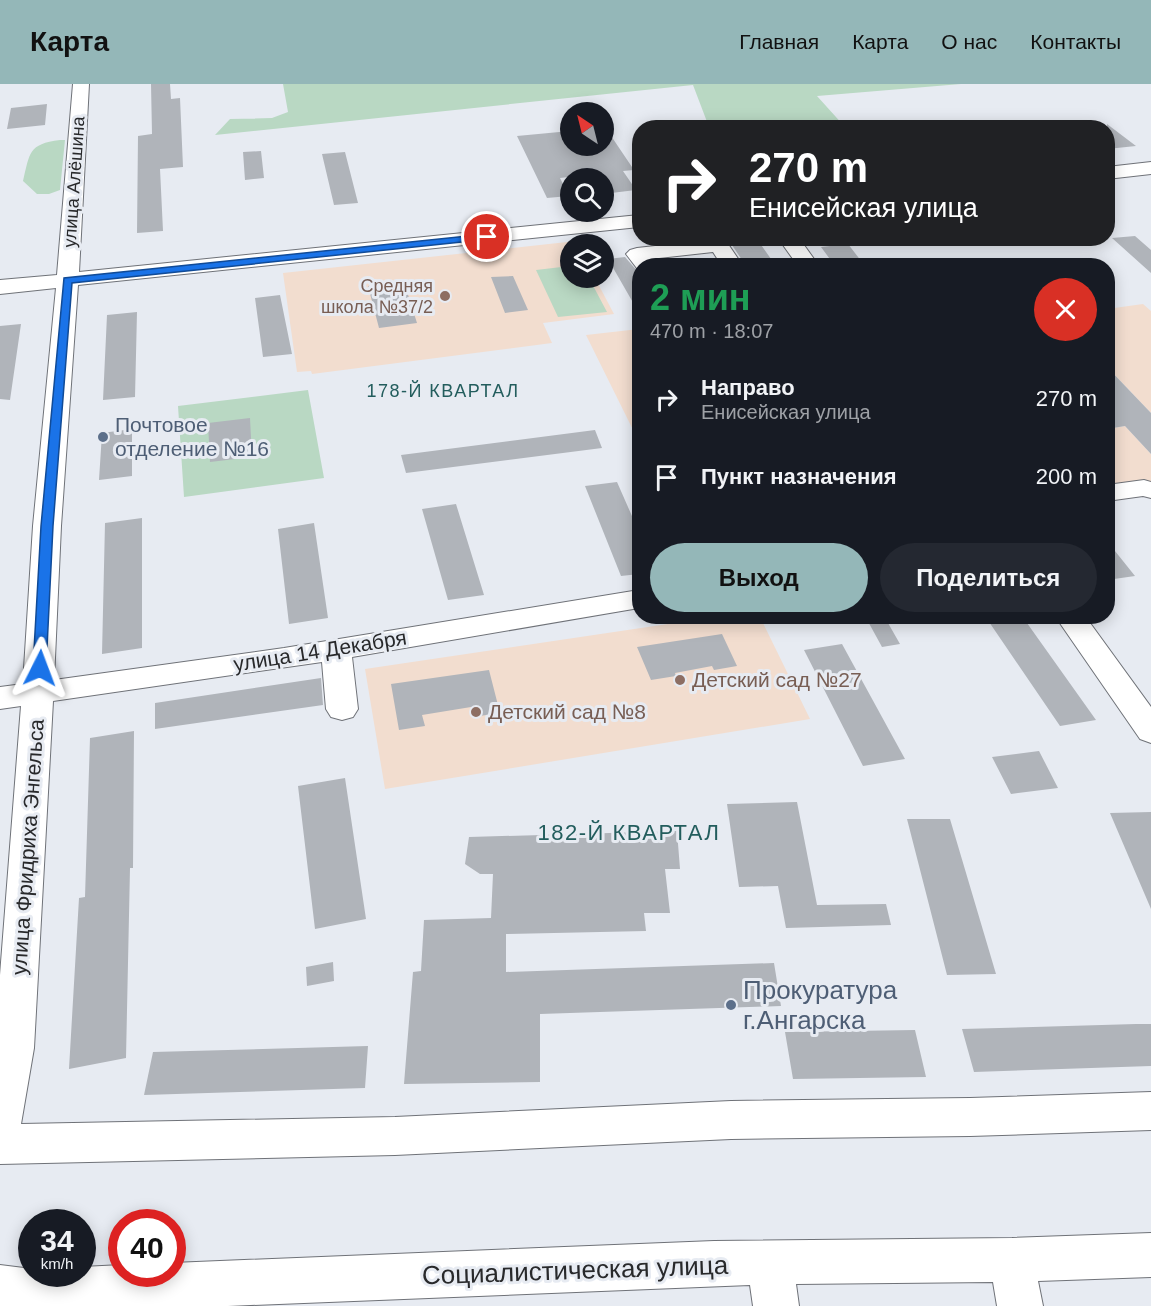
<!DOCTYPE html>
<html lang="ru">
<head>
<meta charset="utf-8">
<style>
	:root { --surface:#171b24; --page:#242831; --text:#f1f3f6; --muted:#9ea1a6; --accent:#94b7b8 }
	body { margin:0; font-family:Helvetica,sans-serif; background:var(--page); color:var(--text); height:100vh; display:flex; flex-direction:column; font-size:22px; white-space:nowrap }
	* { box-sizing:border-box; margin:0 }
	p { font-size:20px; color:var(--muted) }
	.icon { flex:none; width:33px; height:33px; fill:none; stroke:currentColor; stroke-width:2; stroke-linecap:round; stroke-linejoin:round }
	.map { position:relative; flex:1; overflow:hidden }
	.drawer { position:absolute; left:632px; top:174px; width:483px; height:366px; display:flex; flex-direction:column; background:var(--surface); border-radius:24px; box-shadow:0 3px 15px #0003 }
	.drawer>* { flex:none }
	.guide { position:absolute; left:632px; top:36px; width:483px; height:126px; border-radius:24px; box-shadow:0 3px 15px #0003; background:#202124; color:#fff; overflow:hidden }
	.needle { width:39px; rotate:325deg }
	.buttons { position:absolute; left:560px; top:18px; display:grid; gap:12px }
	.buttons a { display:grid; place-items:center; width:54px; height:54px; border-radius:50%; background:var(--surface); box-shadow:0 3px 15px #0003; font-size:30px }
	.speed { position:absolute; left:18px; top:1125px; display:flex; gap:12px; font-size:30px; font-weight:700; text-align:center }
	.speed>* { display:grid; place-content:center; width:78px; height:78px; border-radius:50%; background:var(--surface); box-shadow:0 3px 15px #0003; line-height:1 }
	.speed small { font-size:15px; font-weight:400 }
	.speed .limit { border:9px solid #d22; background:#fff; color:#111 }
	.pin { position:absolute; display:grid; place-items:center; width:51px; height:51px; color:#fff; margin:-26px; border:3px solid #fff; border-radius:50%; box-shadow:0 2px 6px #0007 }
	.me { position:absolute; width:66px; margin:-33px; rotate:3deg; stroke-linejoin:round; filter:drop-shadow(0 0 4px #0008) }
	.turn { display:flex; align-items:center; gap:21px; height:126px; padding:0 18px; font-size:27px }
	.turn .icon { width:78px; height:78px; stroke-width:2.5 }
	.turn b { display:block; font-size:42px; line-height:51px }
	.round { display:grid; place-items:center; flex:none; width:63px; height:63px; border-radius:32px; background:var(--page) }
	.overview { display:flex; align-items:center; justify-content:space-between; height:102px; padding:0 18px }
	h1 { font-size:36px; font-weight:700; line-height:45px; color:#1e9e55 }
	.action { display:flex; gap:12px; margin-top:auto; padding:12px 18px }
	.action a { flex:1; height:69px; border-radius:36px; background:var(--accent); color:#111; font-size:24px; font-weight:700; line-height:69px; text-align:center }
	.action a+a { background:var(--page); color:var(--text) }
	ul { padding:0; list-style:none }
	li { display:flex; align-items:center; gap:18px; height:78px; padding:0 18px }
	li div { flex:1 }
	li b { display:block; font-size:22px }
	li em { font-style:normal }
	header { display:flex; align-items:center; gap:36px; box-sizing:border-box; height:84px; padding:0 30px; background:var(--accent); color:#111 }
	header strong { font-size:28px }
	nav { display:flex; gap:33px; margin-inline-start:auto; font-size:21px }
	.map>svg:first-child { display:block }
	.education { fill:#f2ddcf }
	.green { fill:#b9d8c3 }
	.building { fill:#b0b4ba }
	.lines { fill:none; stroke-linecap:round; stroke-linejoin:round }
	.minor-casing { stroke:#6f7278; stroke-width:2 }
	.minor { fill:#fff; fill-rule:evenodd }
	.route { fill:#1a73e8; stroke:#114b97; stroke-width:1.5 }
	.education-dot { fill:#8d6e63; stroke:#e7ebf2; stroke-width:2 }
	.service-dot { fill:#5c6f8a; stroke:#e7ebf2; stroke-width:2 }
	.labels { text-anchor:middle; stroke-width:6; stroke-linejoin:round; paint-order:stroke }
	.far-street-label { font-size:18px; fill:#28292b; stroke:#e7ebf2 }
	.far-education-label { font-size:18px; fill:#785e54; stroke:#e7ebf2; text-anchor:end }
	.far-neighbourhood-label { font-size:18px; letter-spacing:1.5px; fill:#235d5d; stroke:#e7ebf2 }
	.service-label { font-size:21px; fill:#4e5e75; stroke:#e7ebf2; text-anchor:start }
	.street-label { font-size:21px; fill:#28292b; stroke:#e7ebf2 }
	.education-label { font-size:21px; fill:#785e54; stroke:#e7ebf2; text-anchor:start }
	.neighbourhood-label { font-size:22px; letter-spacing:1.5px; fill:#235d5d; stroke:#e7ebf2 }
	.near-service-label { font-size:26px; fill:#4e5e75; stroke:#e7ebf2; text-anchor:start }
	.near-street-label { font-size:26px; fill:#28292b; stroke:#e7ebf2 }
</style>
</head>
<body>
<header>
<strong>Карта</strong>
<nav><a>Главная</a><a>Карта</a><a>О нас</a><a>Контакты</a></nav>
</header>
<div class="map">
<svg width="1151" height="1222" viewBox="0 0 1151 1222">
	<rect width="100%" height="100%" fill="#e7ebf2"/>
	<!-- education -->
	<path class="education" d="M 576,157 L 578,160 L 570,160 L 570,194 L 595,194 L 614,230 L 543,239 L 552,259 L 312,290 L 311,287 L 297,288 L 283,189 Z
		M 1143,220 L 1151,227 L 1151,329 L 1111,287 L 1107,287 L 1107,225 Z
		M 639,245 L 639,358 L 586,251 Z
		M 1125,342 L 1151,370 L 1151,397 L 1107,403 L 1107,345 Z
		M 715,533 L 760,533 L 810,635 L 385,705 L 365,585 Z"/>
	<!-- green -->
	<path class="green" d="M 283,0 L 961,0 L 817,12 L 845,43 L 709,43 L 693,1 L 215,51 L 230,35 L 272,34 L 288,28 Z
		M 60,56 L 65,56 L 60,106 L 49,110 L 37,110 L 23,97 C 30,69 28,60 60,56 Z
		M 570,182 L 570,194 L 589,194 L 607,228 L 558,233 L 536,186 Z
		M 308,306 L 324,394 L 184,413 L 178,322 Z"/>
	<!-- building -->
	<path class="building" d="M 151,0 L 170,0 L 171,15 L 180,14 L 183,83 L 160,85 L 163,147 L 137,149 L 138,52 L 152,50 Z
		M 47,20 L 45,41 L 7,45 L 11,24 Z
		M 603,40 L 634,86 L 623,87 L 636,106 L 603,110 L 603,89 L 560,94 L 569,112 L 547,114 L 517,52 L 570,47 L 570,64 L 603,62 Z
		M 1107,40 L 1136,62 L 1107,65 Z
		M 261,67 L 264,94 L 245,96 L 243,68 Z
		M 345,68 L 358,119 L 334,121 L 322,70 Z
		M 1135,152 L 1151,166 L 1151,189 L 1112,154 Z
		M 759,158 L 776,182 L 746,182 L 732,161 Z
		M 848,160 L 865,182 L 835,182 L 821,163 Z
		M 625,173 L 639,189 L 639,229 L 608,175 Z
		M 513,192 L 528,226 L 505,229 L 491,193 Z
		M 404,198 L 417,239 L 379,244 L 368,202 Z
		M 280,211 L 292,270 L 263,273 L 255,214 Z
		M 137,228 L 135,313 L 103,316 L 107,231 Z
		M 21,240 L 10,316 L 0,315 L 0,242 Z
		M 1107,283 L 1151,329 L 1151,370 L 1125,342 L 1107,345 Z
		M 250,334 L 252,373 L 210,378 L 208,339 Z
		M 132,345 L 132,392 L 99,396 L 102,349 Z
		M 595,346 L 602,364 L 406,389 L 401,371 Z
		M 617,398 L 639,448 L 639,490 L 621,492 L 585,402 Z
		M 456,420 L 484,511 L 448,516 L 422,425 Z
		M 142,434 L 142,564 L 102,570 L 105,439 Z
		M 314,439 L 328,534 L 289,540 L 278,445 Z
		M 1107,457 L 1135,492 L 1107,496 Z
		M 865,532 L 884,532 L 900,560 L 882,563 Z
		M 985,532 L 1022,532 L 1096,636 L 1060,642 Z
		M 722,550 L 737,582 L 714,586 L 712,582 L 675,589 L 676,592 L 651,596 L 637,563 Z
		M 842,560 L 894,655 L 905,675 L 863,682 L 804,566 Z
		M 489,586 L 500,629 L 473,633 L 471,623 L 422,631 L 425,642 L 399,646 L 391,600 Z
		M 321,594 L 323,621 L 155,645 L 155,619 Z
		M 134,647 L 133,784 L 130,784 L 126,974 L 69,985 L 79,814 L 85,813 L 90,654 Z
		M 1039,667 L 1058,704 L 1011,710 L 992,673 Z
		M 345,694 L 366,835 L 315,845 L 298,702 Z
		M 797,718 L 817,821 L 886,820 L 891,841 L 786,844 L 778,802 L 739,803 L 727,720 Z
		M 1151,728 L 1151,825 L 1110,729 Z
		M 907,735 L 950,735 L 996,890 L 947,891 Z
		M 677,747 L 680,785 L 665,785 L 670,829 L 644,829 L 646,847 L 506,850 L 506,888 L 774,879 L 781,922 L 540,930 L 540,998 L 404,1000 L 413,888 L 421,887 L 424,836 L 491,834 L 493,790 L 480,790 L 465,780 L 469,753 Z
		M 333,878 L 334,897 L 307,902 L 306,883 Z
		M 1136,940 L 1151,940 L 1151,982 L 974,988 L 962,945 Z
		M 915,946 L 926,993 L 793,995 L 785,948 Z
		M 368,962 L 365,1004 L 144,1011 L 153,968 Z"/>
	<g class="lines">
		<defs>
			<path id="minor" d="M 73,0 L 89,0 L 79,188 L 639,131 L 639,143 L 78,201 L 61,442 L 54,596 L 284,564 L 639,506 L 639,524 L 352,573 L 358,625 L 353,633 L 342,636 L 331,633 L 326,625 L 322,578 L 53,617 L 34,964 L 21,1040 L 395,1033 L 731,1017 L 970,1014 L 1151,1008 L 1151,1046 L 970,1052 L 731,1055 L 395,1071 L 0,1080 L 0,891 L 21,622 L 0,625 L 0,603 L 23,600 L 33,442 L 56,204 L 0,210 L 0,196 L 57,191 Z
				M 1151,78 L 1151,90 L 1107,95 L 1107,83 Z
				M 778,154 L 799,154 L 819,182 L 798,182 Z
				M 719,155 L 726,157 L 743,182 L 722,182 L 713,168 L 650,175 L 654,182 L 639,182 L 639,187 L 626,170 L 630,166 L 637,164 Z
				M 1144,396 L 1151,398 L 1151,414 L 1143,412 L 1107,417 L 1107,401 Z
				M 1055,532 L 1085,532 L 1151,623 L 1151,659 L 1140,655 Z
				M 1151,1149 L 1151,1193 L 1038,1197 L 1043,1222 L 997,1222 L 993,1198 L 796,1200 L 799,1222 L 753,1222 L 750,1201 L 228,1222 L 0,1222 L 0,1181 L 32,1185 L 32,1190 L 82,1190 L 82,1183 L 122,1181 L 122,1190 L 172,1190 L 172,1179 L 714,1157 L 1012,1154 Z"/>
		</defs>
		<!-- minor casing -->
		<use href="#minor" class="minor-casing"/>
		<!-- minor -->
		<use href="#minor" class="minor"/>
	</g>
	<!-- route -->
	<path class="route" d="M 487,150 L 491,153 L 490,155 L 72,199 L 53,442 L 46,584 L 44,587 L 35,587 L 33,584 L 41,442 L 64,194 Z"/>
	<!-- markers -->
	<g class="education-dot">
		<circle cx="445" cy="212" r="6"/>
		<circle cx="680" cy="596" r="6"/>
		<circle cx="476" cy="628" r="6"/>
	</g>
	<g class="service-dot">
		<circle cx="103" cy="353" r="6"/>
		<circle cx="731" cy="921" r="6"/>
	</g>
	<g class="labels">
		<!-- far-street labels -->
		<g class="far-street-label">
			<text transform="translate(74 98) rotate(-86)" y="6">улица Алёшина</text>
		</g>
		<!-- far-education labels -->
		<g class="far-education-label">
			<text x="433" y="208">Средняя<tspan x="433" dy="21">школа №37/2</tspan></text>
		</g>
		<!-- far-neighbourhood labels -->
		<g class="far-neighbourhood-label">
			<text x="443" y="313">178-Й КВАРТАЛ</text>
		</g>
		<!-- service labels -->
		<g class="service-label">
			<text x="115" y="348">Почтовое<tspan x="115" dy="24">отделение №16</tspan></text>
		</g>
		<!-- street labels -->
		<g class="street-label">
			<text transform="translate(320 567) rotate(-9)" y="7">улица 14 Декабря</text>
			<text transform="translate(28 763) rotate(-86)" y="7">улица Фридриха Энгельса</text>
		</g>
		<!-- education labels -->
		<g class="education-label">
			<text x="692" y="603">Детский сад №27</text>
			<text x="488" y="635">Детский сад №8</text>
		</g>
		<!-- neighbourhood labels -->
		<g class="neighbourhood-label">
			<text x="629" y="756">182-Й КВАРТАЛ</text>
		</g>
		<!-- near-service labels -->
		<g class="near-service-label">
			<text x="743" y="915">Прокуратура<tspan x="743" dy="30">г.Ангарска</tspan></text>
		</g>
		<!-- near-street labels -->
		<g class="near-street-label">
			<text transform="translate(575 1186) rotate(-2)" y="9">Социалистическая улица</text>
		</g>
	</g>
</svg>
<div class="buttons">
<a><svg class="needle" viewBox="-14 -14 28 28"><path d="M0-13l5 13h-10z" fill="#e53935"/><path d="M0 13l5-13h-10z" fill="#9ea1a6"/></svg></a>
<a><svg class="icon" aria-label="search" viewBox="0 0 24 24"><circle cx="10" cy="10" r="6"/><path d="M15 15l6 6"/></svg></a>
<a><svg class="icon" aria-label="layers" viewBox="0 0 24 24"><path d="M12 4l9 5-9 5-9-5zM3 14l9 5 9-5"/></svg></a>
</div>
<div class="speed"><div>34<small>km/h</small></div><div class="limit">40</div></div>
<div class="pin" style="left:487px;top:153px;background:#d93025"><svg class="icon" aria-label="arrive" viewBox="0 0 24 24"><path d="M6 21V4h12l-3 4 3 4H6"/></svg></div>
<svg class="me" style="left:40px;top:584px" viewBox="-20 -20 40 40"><path d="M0-17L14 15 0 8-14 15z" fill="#1a73e8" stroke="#fff" stroke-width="4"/></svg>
<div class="guide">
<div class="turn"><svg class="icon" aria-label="right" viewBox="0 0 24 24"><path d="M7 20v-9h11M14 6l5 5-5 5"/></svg><div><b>270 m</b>Енисейская улица</div></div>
</div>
<section class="drawer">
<div class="overview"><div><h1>2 мин</h1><p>470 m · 18:07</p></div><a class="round" style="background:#d93025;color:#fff"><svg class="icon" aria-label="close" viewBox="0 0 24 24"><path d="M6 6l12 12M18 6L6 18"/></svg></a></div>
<ul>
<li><svg class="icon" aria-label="right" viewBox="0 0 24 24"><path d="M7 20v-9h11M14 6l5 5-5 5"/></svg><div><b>Направо</b><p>Енисейская улица</p></div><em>270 m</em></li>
<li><svg class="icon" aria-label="arrive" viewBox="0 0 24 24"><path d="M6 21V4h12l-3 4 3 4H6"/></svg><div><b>Пункт назначения</b></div><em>200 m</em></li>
</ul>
<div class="action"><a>Выход</a><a>Поделиться</a></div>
</section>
</div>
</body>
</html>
